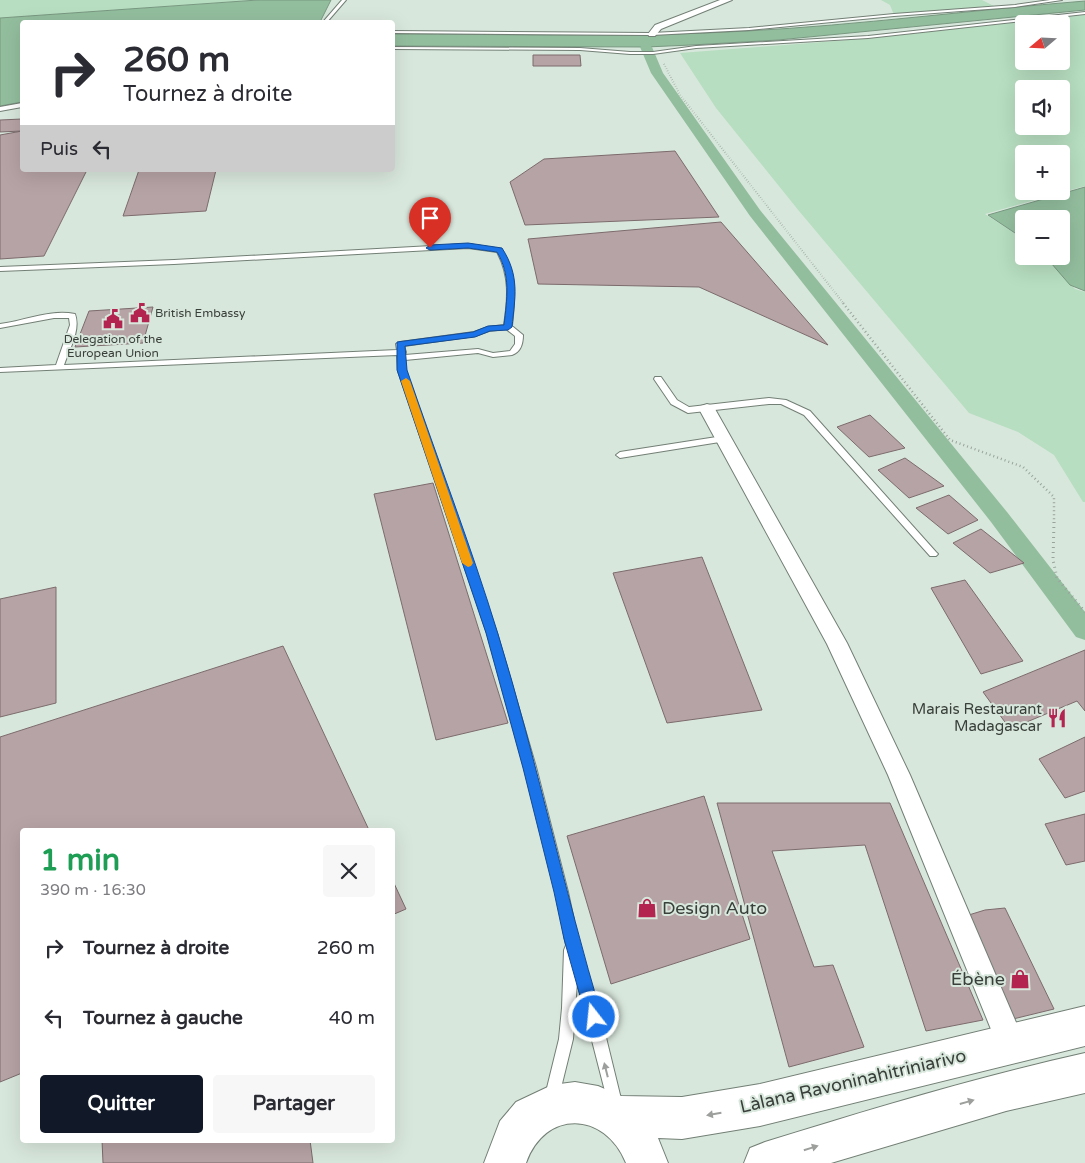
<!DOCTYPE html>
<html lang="fr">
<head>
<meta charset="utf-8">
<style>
	:root { --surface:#fff; --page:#f7f7f7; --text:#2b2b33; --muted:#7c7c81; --accent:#111827 }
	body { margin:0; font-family:"Varela Round",sans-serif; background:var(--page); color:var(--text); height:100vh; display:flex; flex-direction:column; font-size:19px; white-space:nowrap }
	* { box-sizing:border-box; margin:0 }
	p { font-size:16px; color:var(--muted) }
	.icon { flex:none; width:28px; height:28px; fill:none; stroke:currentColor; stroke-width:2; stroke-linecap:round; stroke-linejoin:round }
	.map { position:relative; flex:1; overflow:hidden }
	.panel { position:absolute; left:20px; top:828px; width:375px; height:315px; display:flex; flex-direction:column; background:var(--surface); border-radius:5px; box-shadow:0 5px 20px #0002 }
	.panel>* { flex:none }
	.banner { position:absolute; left:20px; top:20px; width:375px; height:152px; border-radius:5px; box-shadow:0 5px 20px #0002; background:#fff; color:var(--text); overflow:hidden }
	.needle { width:32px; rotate:251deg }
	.tools { position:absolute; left:1015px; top:15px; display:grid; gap:10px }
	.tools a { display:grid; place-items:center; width:55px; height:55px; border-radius:5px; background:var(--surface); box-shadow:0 5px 20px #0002; font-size:25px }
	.pin { position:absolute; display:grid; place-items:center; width:42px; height:42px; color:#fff; margin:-51px -21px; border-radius:50% 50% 50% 0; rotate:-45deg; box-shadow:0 0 5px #0007 }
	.pin .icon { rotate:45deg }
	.me { position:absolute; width:55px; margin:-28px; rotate:344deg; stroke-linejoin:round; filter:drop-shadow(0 0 4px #0008) }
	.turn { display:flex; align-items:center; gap:18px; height:105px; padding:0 20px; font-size:22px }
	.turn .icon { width:65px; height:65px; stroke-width:2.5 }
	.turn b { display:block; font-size:35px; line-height:42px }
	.then { display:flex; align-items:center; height:48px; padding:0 20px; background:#0003; gap:10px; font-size:19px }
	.round { display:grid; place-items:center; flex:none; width:52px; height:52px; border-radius:5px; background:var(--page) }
	.summary { display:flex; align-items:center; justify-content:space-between; height:85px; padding:0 20px }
	h1 { font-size:30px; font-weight:700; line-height:38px; color:#1e9e55 }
	.button { display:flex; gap:10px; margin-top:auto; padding:10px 20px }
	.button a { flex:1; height:58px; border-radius:5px; background:var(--accent); color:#fff; font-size:20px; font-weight:700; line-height:58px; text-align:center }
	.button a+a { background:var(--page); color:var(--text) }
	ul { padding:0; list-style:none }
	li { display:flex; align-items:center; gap:15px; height:70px; padding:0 20px }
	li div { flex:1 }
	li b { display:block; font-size:19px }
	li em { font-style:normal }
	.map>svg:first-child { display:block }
	.green { fill:#b7dec0; fill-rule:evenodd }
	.water { fill:#93be9e; stroke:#789880 }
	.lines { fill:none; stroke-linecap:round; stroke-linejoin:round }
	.canal { fill:#93be9e; fill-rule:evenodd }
	.building { fill:#b6a3a5; stroke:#7c6b6d }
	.lane-casing { stroke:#727f75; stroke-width:2 }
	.street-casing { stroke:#727f75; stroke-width:2 }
	.secondary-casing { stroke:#727f75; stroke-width:2 }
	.path-far2 { stroke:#98a49b; stroke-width:2; stroke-dasharray:0.5 2; stroke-linecap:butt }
	.path-far1 { stroke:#98a49b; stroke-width:2.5; stroke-dasharray:1 3; stroke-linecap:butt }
	.path { stroke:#98a49b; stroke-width:3; stroke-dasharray:1 4; stroke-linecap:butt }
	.lane { fill:#fff; fill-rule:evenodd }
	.street { fill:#fff; fill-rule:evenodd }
	.secondary { fill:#fff; fill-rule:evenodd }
	.oneway { fill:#9c9f9c }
	.route { fill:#1a73e8; stroke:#114b97 }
	.slow { fill:#f59e0b }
	.labels { text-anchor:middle; stroke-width:4; stroke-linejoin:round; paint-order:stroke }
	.far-poi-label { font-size:12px; fill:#393f3a; stroke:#d8e7dc; text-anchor:start }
	.poi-label { font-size:15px; fill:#393f3a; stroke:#d8e7dc; text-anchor:end }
	.near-poi-label { font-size:18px; fill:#393f3a; stroke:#d8e7dc; text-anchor:start }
	.near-street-label { font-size:18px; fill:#393f3a; stroke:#d8e7dc }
</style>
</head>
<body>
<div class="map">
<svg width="1085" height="1163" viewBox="0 0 1085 1163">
	<rect width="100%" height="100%" fill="#d8e7dc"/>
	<!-- green -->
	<path class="green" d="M 0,0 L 258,0 L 0,18 Z
		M 881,0 L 982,0 L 998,8 L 894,15 L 890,5 Z
		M 1085,15 L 1085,186 L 985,214 L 1024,239 L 1024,256 L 1046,256 L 1075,289 L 1085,292 L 1085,502 L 1083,502 L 1054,455 L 1018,432 L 969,413 L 799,211 L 716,108 L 680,53 L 874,38 ZM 1024,24 L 1061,24 L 1061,61 L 1024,61 ZM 1024,89 L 1061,89 L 1061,126 L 1024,126 ZM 1024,154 L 1061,154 L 1061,191 L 1024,191 Z"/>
	<!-- water -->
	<path class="water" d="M 258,0 L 331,0 L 320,22 L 22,22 L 22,102 L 0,106 L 0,18 Z
		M 1085,1 L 1085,10 L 778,40 L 691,45 L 646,47 L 393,46 L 393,34 C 511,34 629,38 747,31 C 860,25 972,10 1085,1 Z
		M 1085,187 L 1085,291 L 1070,285 L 1045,256 L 1061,256 L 1061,219 L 1024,219 L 1024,239 L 988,215 Z"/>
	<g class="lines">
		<!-- canal -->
		<path class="canal" d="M 646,43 L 652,47 L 663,73 L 760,210 L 1007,512 L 1085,612 L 1085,640 L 1076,637 L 991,522 L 750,216 L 651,73 L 640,47 Z"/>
	</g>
	<!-- building -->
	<path class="building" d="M 533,55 L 580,55 L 581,66 L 533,66 Z
		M 22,119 L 22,131 L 0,132 L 0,120 Z
		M 22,131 L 22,170 L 87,170 L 44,256 L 0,259 L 0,135 Z
		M 675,151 L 719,217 L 525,225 L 510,182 L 544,159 Z
		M 139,170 L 216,170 L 206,211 L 123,216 Z
		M 721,222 L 828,345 L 699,287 L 538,284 L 528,239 Z
		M 153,307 L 143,343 L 75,347 L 89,311 Z
		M 870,415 L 905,448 L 869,457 L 837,427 Z
		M 905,458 L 944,486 L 909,498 L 878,470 Z
		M 433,483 L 508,723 L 436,740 L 374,494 Z
		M 949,495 L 978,520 L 948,534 L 916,508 Z
		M 981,529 L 1024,563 L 990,573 L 953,543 Z
		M 702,557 L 762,710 L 667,723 L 613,573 Z
		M 965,580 L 1023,661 L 981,674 L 931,588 Z
		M 56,587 L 56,703 L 0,717 L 0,599 Z
		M 283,646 L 369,830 L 22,830 L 22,1073 L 0,1082 L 0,737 Z
		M 1085,650 L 1085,711 L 1077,701 L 1010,729 L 983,692 Z
		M 1085,737 L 1085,791 L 1065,798 L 1039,759 Z
		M 704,796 L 750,939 L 611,984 L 567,836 Z
		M 717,803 L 890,803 L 983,1020 L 926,1031 L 865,845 L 772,851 L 814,967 L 833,965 L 864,1047 L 789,1067 Z
		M 1085,814 L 1085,861 L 1066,865 L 1045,824 Z
		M 392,879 L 406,909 L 392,915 Z
		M 1005,908 L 1054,1009 L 1009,1020 L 959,918 L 985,910 Z
		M 102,1140 L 310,1140 L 313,1163 L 103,1163 Z"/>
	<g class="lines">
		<defs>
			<path id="lane" d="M 342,0 L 346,0 L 327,22 L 323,22 Z
				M 1050,0 L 1062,0 L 1015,7 L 894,16 L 749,30 L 652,35 L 392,33 L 392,31 L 652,33 L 749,28 L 894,14 L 1015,5 Z
				M 1085,12 L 1085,14 L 868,38 L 696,48 L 653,54 L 630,54 L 580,50 L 392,49 L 392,47 L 580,48 L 630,52 L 653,52 L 696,46 L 868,36 Z
				M 22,103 L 22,107 L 0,111 L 0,107 Z
				M 468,244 L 501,249 C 518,275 515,296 512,326 L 523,335 C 523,343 521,352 512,355 L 493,357 L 478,353 L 405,360 L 406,371 L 497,633 L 536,767 L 568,892 L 578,939 L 601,1017 L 622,1103 L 620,1108 L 615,1110 L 610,1108 L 608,1103 L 577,982 L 573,1039 L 559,1096 L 557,1101 L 552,1103 L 547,1101 L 545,1096 L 559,1039 L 562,1008 L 564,950 L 566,945 L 556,892 L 524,767 L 487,633 L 398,371 L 397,355 L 0,372 L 0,368 L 56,365 L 70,325 L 69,318 L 54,318 L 0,328 L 0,324 C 25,321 49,309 75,314 C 81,330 69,350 64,365 L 397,350 L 396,344 L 400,342 L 474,332 L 488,327 L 504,325 C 508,299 510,276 497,252 L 468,248 L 174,264 L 0,271 L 0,267 L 174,260 ZM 506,329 L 515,336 L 515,344 L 510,351 L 493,353 L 478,349 L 405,355 L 406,352 L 404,346 L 475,336 L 489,331 Z
				M 655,377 L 661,377 L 677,400 L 689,407 L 769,398 L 786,400 L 810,411 L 936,552 L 938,554 L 936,556 L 930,556 L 804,415 L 781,404 L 769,404 L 688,413 L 671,404 L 654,379 Z
				M 723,436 L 726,437 L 727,439 L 726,441 L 620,458 L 616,455 L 620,452 Z"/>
			<path id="street" d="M 720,0 L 732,0 L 661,29 L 655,36 L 649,36 L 648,34 L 655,25 Z
				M 707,404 L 713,406 L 715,409 L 847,643 L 910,775 L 1021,1034 L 1024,1044 L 1021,1054 L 1011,1057 L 1001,1054 L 888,775 L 827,644 L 699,409 L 701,406 Z"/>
			<path id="secondary" d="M 1085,1006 L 1085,1046 L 760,1126 L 682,1139 L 658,1138 L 668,1163 L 626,1163 C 605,1111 545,1109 526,1163 L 484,1163 L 500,1121 L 516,1102 L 552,1085 L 575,1082 L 598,1086 L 621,1096 L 682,1097 L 760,1084 Z
				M 1085,1053 L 1085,1093 L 1006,1111 L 831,1163 L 744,1163 L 750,1148 L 765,1142 C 871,1109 977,1077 1085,1053 Z"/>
		</defs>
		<!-- lane casing -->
		<use href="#lane" class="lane-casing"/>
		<!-- street casing -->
		<use href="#street" class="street-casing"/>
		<!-- secondary casing -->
		<use href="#secondary" class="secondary-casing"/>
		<!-- path-far2 -->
		<path class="path-far2" d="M 664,64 L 680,95 L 844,304"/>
		<!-- path-far1 -->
		<path class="path-far1" d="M 843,303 L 950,440 L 1023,467 L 1054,497 L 1054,523"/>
		<!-- path -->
		<path class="path" d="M 1054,522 L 1053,560 L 1057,578 L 1085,612"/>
		<!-- lane -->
		<use href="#lane" class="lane"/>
		<!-- street -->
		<use href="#street" class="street"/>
		<!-- secondary -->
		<use href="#secondary" class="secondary"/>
	</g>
	<!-- one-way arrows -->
	<defs><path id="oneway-solid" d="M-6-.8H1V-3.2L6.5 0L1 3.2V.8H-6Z" transform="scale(1.25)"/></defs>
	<g class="oneway">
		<use href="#oneway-solid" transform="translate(606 1070) rotate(-104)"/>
		<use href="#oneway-solid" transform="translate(967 1102) rotate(-16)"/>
		<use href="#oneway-solid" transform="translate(714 1114) rotate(170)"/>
		<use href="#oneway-solid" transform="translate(811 1148) rotate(-17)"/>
	</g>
	<!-- route -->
	<path class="route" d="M 468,243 L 502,248 C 520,276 515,297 512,327 L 508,330 L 490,331 L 475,337 L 405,346 L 407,370 C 437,458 471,546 498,634 C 537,761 564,890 602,1017 L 600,1022 L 594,1025 L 588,1022 L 586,1017 L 564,939 L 554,892 L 523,768 L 486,633 L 397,370 L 397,342 L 473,332 L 488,326 L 504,325 C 507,299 511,275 497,252 L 468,248 L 430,250 L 426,248 L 430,245 Z"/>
	<!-- slow -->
	<path class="slow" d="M 406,378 L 410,381 L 473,563 L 471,566 L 468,567 L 462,563 L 401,381 Z"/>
	<!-- icons -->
	<defs>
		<symbol id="civic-bare" viewBox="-9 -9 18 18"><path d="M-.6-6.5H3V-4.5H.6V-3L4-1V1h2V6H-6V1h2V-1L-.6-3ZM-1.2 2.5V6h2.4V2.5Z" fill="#b42450" stroke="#d8e7dc" stroke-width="2.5" paint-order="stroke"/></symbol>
		<symbol id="restaurant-bare" viewBox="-9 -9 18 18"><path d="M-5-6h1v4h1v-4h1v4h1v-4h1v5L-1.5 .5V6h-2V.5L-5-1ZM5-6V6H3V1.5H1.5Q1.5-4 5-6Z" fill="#b42450" stroke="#d8e7dc" stroke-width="2.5" paint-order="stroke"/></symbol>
		<symbol id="shop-bare" viewBox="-9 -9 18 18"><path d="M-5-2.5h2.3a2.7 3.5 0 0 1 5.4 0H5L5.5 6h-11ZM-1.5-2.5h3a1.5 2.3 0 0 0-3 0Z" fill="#b42450" stroke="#d8e7dc" stroke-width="2.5" paint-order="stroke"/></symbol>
	</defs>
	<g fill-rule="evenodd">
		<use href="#civic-bare" x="126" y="299" width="28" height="28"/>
		<use href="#civic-bare" x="99" y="305" width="28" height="28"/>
		<use href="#restaurant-bare" x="1043" y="704" width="28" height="28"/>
		<use href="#shop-bare" x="633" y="894" width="28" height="28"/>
		<use href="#shop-bare" x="1006" y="965" width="28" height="28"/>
	</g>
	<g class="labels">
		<!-- far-poi labels -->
		<g class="far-poi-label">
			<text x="155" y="317">British Embassy</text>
			<text x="113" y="343" text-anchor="middle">Delegation of the<tspan x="113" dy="14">European Union</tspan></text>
		</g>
		<!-- poi labels -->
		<g class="poi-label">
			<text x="1042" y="714">Marais Restaurant<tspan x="1042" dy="17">Madagascar</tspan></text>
		</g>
		<!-- near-poi labels -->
		<g class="near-poi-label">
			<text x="662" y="914">Design Auto</text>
			<text x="1005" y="985" text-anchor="end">Ébène</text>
		</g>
		<!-- near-street labels -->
		<g class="near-street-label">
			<text transform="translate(853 1081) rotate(-13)" y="6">Làlana Ravoninahitriniarivo</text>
		</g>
	</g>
</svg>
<div class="tools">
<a><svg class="needle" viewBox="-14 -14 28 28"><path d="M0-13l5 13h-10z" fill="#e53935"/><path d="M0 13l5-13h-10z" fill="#7c7c81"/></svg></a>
<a><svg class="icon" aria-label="sound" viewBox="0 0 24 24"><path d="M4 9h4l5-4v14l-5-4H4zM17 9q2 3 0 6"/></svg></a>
<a>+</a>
<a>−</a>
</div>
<div class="pin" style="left:430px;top:248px;background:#d93025"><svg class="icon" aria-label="arrive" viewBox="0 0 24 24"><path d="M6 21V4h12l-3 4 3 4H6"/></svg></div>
<svg class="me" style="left:594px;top:1017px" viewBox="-20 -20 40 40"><circle r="17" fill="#1a73e8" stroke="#fff" stroke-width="3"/><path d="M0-11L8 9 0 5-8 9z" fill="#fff"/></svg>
<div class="banner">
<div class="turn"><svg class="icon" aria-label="right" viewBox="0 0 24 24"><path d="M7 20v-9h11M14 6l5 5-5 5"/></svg><div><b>260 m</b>Tournez à droite</div></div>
<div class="then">Puis<svg class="icon" aria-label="left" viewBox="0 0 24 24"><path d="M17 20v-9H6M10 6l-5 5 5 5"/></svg></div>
</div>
<section class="panel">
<div class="summary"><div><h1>1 min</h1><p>390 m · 16:30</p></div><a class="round"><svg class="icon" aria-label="close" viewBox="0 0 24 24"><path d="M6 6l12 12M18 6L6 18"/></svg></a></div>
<ul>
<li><svg class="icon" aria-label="right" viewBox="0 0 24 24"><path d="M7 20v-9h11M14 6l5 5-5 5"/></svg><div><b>Tournez à droite</b></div><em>260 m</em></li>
<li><svg class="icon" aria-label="left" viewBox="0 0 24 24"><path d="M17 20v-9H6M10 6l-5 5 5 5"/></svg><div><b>Tournez à gauche</b></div><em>40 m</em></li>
</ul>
<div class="button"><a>Quitter</a><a>Partager</a></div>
</section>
</div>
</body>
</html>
